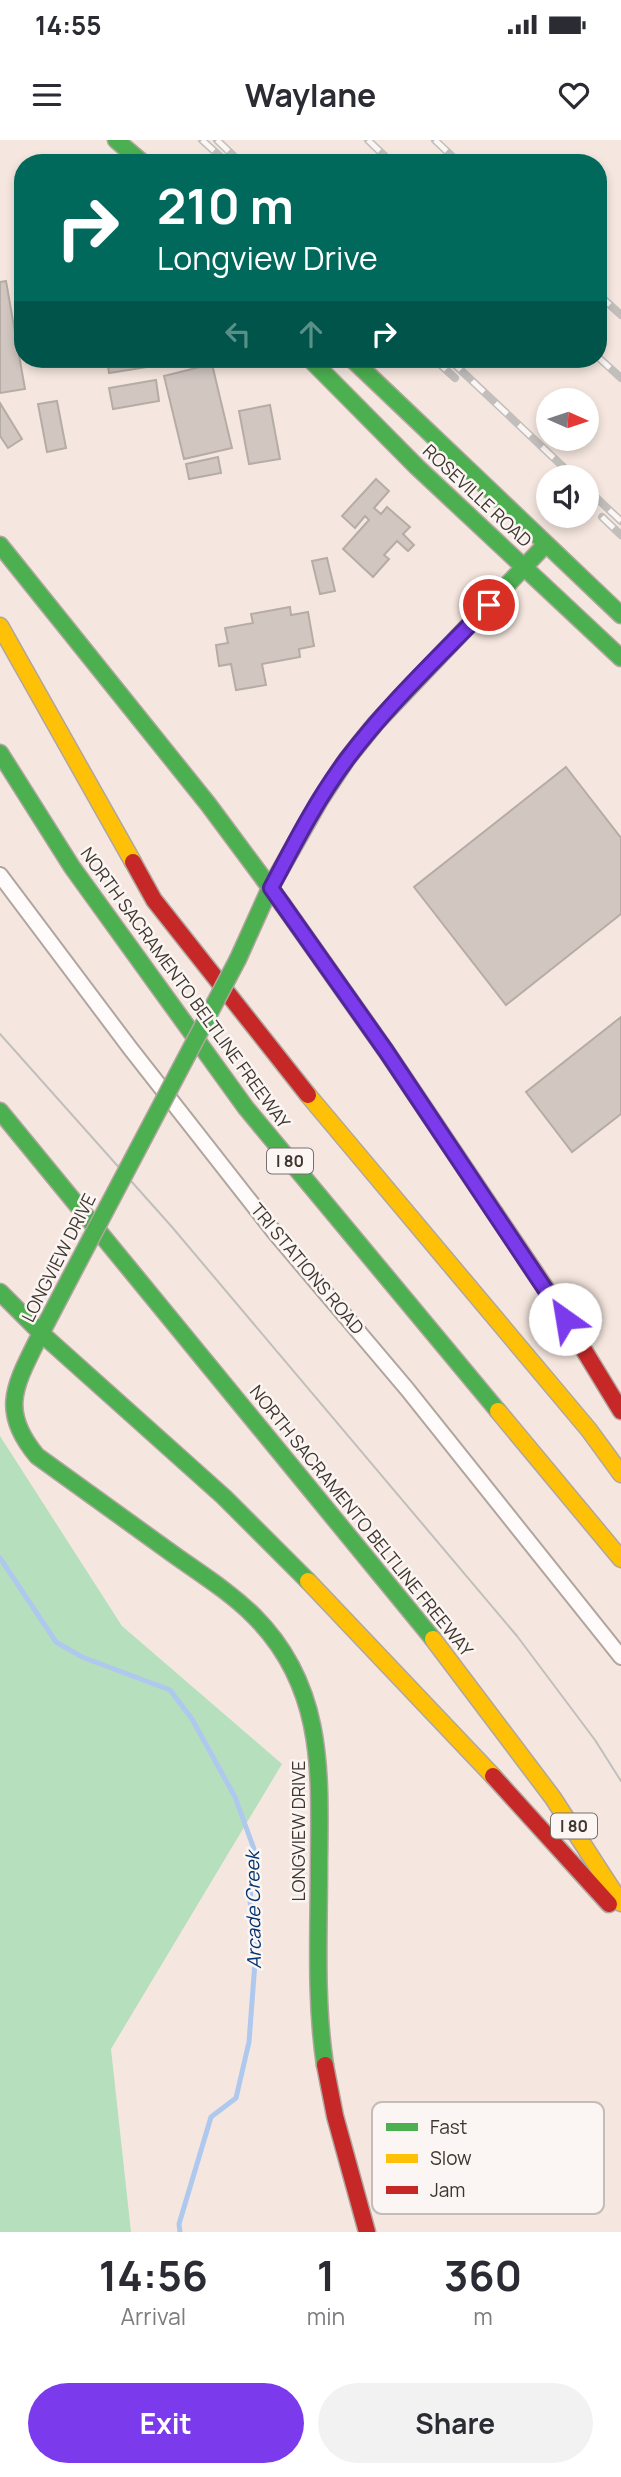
<!DOCTYPE html>
<html lang="en">
<head>
<meta charset="utf-8">
<style>
	:root { --surface:#fff; --page:#f2f2f3; --text:#2b2b33; --muted:#7c7c81; --accent:#7c3aed }
	body { margin:0; font-family:Manrope,sans-serif; background:var(--page); color:var(--text); height:100vh; display:flex; flex-direction:column; font-size:26px; white-space:nowrap }
	* { box-sizing:border-box; margin:0 }
	p { font-size:23px; color:var(--muted) }
	.icon { flex:none; width:38px; height:38px; fill:none; stroke:currentColor; stroke-width:2; stroke-linecap:round; stroke-linejoin:round }
	.map { position:relative; height:2092px; overflow:hidden }
	.sheet { display:flex; flex-direction:column; background:var(--surface); flex:1 }
	.sheet>* { flex:none }
	.hud { position:absolute; left:14px; top:14px; width:593px; height:214px; border-radius:28px; box-shadow:0 4px 10px #0003; background:#00695c; color:#fff; overflow:hidden }
	.needle { width:46px; rotate:93deg }
	.controls { position:absolute; left:536px; top:248px; display:grid; gap:14px }
	.controls a { display:grid; place-items:center; width:63px; height:63px; border-radius:50%; background:var(--surface); box-shadow:0 4px 10px #0003; font-size:35px }
	.pin { position:absolute; display:grid; place-items:center; width:60px; height:60px; color:#fff; margin:-30px; border:4px solid #fff; border-radius:50%; box-shadow:0 2px 7px #0007 }
	.me { position:absolute; width:77px; margin:-38px; rotate:328deg; stroke-linejoin:round; filter:drop-shadow(0 0 5px #0008) }
	.turn { display:flex; align-items:center; gap:24px; height:147px; padding:0 28px; font-size:32px }
	.turn .icon { width:91px; height:91px; stroke-width:2.5 }
	.turn b { display:block; font-size:49px; line-height:60px }
	.lanes { display:flex; align-items:center; height:66px; padding:0 28px; background:#0003; justify-content:center; gap:35px; direction:ltr }
	.lanes .off { opacity:.35 }
	.eta { display:flex; justify-content:space-evenly; align-items:center; height:119px; text-align:center }
	.eta b { font-size:42px; font-weight:700; line-height:49px }
	.button { display:flex; gap:14px; margin-top:auto; padding:14px 28px }
	.button a { flex:1; height:80px; border-radius:42px; background:var(--accent); color:#fff; font-size:28px; font-weight:700; line-height:80px; text-align:center }
	.button a+a { background:var(--page); color:var(--text) }
	.status { display:flex; justify-content:space-between; align-items:center; height:49px; padding:0 35px; background:var(--surface); direction:ltr }
	.status svg { height:19px; fill:currentColor }
	header { display:flex; justify-content:space-between; align-items:center; height:91px; padding:0 28px; background:var(--surface); font-size:32px; font-weight:700 }
	.map>svg:first-child { display:block }
	.green { fill:#b6e0bd }
	.lines { fill:none; stroke-linecap:round; stroke-linejoin:round }
	.stream { stroke:#afc8ee; stroke-width:5 }
	.building { fill:#d1c6c0; stroke:#b6aca6; stroke-width:2 }
	.street-casing { stroke:#b0a69f; stroke-width:18 }
	.fast-casing { stroke:#b0a69f; stroke-width:19 }
	.slow-casing { stroke:#b0a69f; stroke-width:19 }
	.jam-casing { stroke:#b0a69f; stroke-width:19 }
	.street { stroke:#fefbfa; stroke-width:14 }
	.fast { stroke:#4caf50; stroke-width:16 }
	.slow { stroke:#ffc107; stroke-width:16 }
	.jam { stroke:#c62828; stroke-width:16 }
	.tram { stroke:#c1bebc; stroke-width:2 }
	.rail-casing { stroke:#c1bebc; stroke-width:8 }
	.rail { stroke:#fbf6f3; stroke-width:5; stroke-dasharray:16; stroke-linecap:butt }
	.fast-bridge-casing { stroke:#b0a69f; stroke-width:19; stroke-linecap:butt }
	.fast-bridge { stroke:#4caf50; stroke-width:16 }
	.route-casing { stroke:#51269a; stroke-width:18 }
	.route { stroke:#7c3aed; stroke-width:12 }
	.labels { text-anchor:middle; stroke-width:5; stroke-linejoin:round; paint-order:stroke }
	.shield { fill:#fbf6f3; stroke:#78706a; stroke-width:2 }
	.shield-label { font-size:16px; font-weight:bold; fill:#403630 }
	.street-label { font-size:18px; fill:#403630; stroke:#fbf6f3 }
	.water-label { font-size:19px; font-style:italic; fill:#013271; stroke:#fbf6f3 }
	.key { fill:#fbf6f3; stroke:#c3bcb8; stroke-width:2 }
	.key-label { font-size:19px; fill:#403630 }
</style>
</head>
<body>
<div class="status"><b>14:55</b><svg viewBox="0 0 49 12"><path d="M0 12V9h3v3zM5 12V6h3v6zM10 12V3h3v9zM15 12V0h3v12zM26 1h20v11H26zM47 4h2v5h-2z"/></svg></div>
<header><svg class="icon" aria-label="menu" viewBox="0 0 24 24"><path d="M4 6h16M4 12h16M4 18h16"/></svg>Waylane<svg class="icon" aria-label="heart" viewBox="0 0 24 24"><path d="M12 20l-8-8c-3-5 5-10 8-4 3-6 11-1 8 4z"/></svg></header>
<div class="map">
<svg width="621" height="2092" viewBox="0 0 621 2092">
	<rect width="100%" height="100%" fill="#f5e7df"/>
	<!-- green -->
	<path class="green" d="M 0,1296 L 122,1486 L 282,1624 L 111,1909 L 131,2092 L 0,2092 Z"/>
	<g class="lines">
		<!-- stream -->
		<path class="stream" d="M 0,1418 L 56,1502 L 82,1517 L 170,1550 L 192,1579 L 235,1657 L 254,1709 L 250,1761 L 256,1809 L 249,1902 L 236,1958 L 211,1977 L 179,2084 L 180,2092"/>
	</g>
	<!-- building -->
	<path class="building" d="M 6,141 L 25,249 L 0,253 L 0,142 Z
		M 107,219 L 153,219 L 154,226 L 109,233 Z
		M 212,224 L 232,308 L 184,319 L 164,236 Z
		M 156,240 L 159,261 L 113,269 L 109,248 Z
		M 57,261 L 66,308 L 47,312 L 38,264 Z
		M 0,263 L 22,299 L 8,308 L 0,296 Z
		M 270,265 L 280,319 L 249,324 L 239,271 Z
		M 218,317 L 221,333 L 189,339 L 186,324 Z
		M 376,339 L 389,351 L 374,368 L 381,374 L 387,367 L 410,387 L 403,394 L 414,405 L 408,411 L 397,401 L 384,415 L 389,419 L 373,437 L 343,409 L 369,380 L 365,376 L 355,388 L 342,376 Z
		M 327,418 L 335,451 L 320,454 L 312,421 Z
		M 290,467 L 291,475 L 308,472 L 314,506 L 299,509 L 300,517 L 262,524 L 266,545 L 236,550 L 231,524 L 219,526 L 216,505 L 228,503 L 225,488 L 253,483 L 251,474 Z
		M 566,627 L 621,698 L 621,774 L 506,865 L 414,747 Z
		M 621,877 L 621,974 L 572,1012 L 526,952 Z"/>
	<g class="lines">
		<defs>
			<path id="street" d="M 0,735 L 130,908 L 275,1093 L 407,1249 L 621,1517"/>
			<path id="fast" d="M 116,0 L 143,23
				M 310,219 L 417,327 L 621,518
				M 352,219 L 621,475
				M 0,405 L 208,664 L 283,765
				M 0,613 L 72,727 L 246,968 L 498,1271
				M 238,819 L 270,748 L 320,660 L 347,619 L 376,583 L 546,404
				M 0,971 L 433,1499
				M 70,1138 C 59,1159 48,1180 37,1201 C 14,1247 0,1272 37,1316 C 80,1347 123,1378 166,1409 C 196,1431 228,1450 254,1476 C 325,1547 320,1633 319,1724 C 319,1791 315,1859 325,1925
				M 0,1152 L 42,1194 L 224,1357 L 308,1441"/>
			<path id="slow" d="M 0,486 L 133,722
				M 283,765 L 386,911 L 495,1073
				M 308,955 L 589,1290 L 621,1334
				M 498,1271 L 621,1419
				M 308,1441 L 493,1636
				M 433,1499 L 553,1658 L 621,1763"/>
			<path id="jam" d="M 133,722 L 154,760 L 308,955
				M 495,1073 L 551,1156 L 621,1271
				M 493,1636 L 609,1764
				M 325,1925 L 335,1976 L 367,2092"/>
		</defs>
		<!-- street casing -->
		<use href="#street" class="street-casing"/>
		<!-- fast casing -->
		<use href="#fast" class="fast-casing"/>
		<!-- slow casing -->
		<use href="#slow" class="slow-casing"/>
		<!-- jam casing -->
		<use href="#jam" class="jam-casing"/>
		<!-- street -->
		<use href="#street" class="street"/>
		<!-- fast -->
		<use href="#fast" class="fast"/>
		<!-- slow -->
		<use href="#slow" class="slow"/>
		<!-- jam -->
		<use href="#jam" class="jam"/>
		<!-- tram -->
		<path class="tram" d="M 0,894 L 172,1087 L 517,1496 L 595,1600 L 621,1641"/>
		<defs>
			<path id="rail" d="M 202,0 L 223,19
				M 217,0 L 241,23
				M 368,0 L 392,23
				M 435,0 L 459,23
				M 598,154 L 621,175
				M 598,217 L 621,238
				M 434,219 L 455,238
				M 449,219 L 575,338
				M 586,348 L 621,381
				M 602,377 L 621,395"/>
		</defs>
		<!-- rail casing -->
		<use href="#rail" class="rail-casing"/>
		<!-- rail -->
		<use href="#rail" class="rail"/>
		<defs>
			<path id="fast-bridge" d="M 70,1138 L 238,819"/>
		</defs>
		<!-- fast-bridge casing -->
		<use href="#fast-bridge" class="fast-bridge-casing"/>
		<!-- fast-bridge -->
		<use href="#fast-bridge" class="fast-bridge"/>
	</g>
	<g class="lines">
		<defs>
			<path id="route" d="M 489,465 C 441,515 389,563 347,619 C 317,659 294,704 271,748 L 386,911 L 565,1179"/>
		</defs>
		<!-- route casing -->
		<use href="#route" class="route-casing"/>
		<!-- route -->
		<use href="#route" class="route"/>
	</g>
	<g class="labels">
		<!-- shield labels -->
		<g class="shield">
			<rect x="267" y="1008.5" width="46" height="25" rx="5"/>
			<rect x="551" y="1673.5" width="46" height="25" rx="5"/>
		</g>
		<g class="shield-label">
			<text x="290" y="1027">I 80</text>
			<text x="574" y="1692">I 80</text>
		</g>
		<!-- street labels -->
		<g class="street-label">
			<text transform="translate(477 356) rotate(43)" y="6">ROSEVILLE ROAD</text>
			<text transform="translate(185 848) rotate(54)" y="6">NORTH SACRAMENTO BELTLINE FREEWAY</text>
			<text transform="translate(59 1118) rotate(-63)" y="6">LONGVIEW DRIVE</text>
			<text transform="translate(307 1129) rotate(50)" y="6">TRI STATIONS ROAD</text>
			<text transform="translate(361 1381) rotate(51)" y="6">NORTH SACRAMENTO BELTLINE FREEWAY</text>
			<text transform="translate(299 1691) rotate(-90)" y="6">LONGVIEW DRIVE</text>
		</g>
		<!-- water labels -->
		<g class="water-label">
			<text transform="translate(253 1770) rotate(-91)" y="7">Arcade Creek</text>
		</g>
	</g>
	<!-- legend -->
	<rect x="372" y="1962" width="232" height="112" rx="10" class="key"/>
	<rect x="386" y="1983" width="32" height="8" fill="#4caf50"/>
	<rect x="386" y="2014" width="32" height="9" fill="#ffc107"/>
	<rect x="386" y="2046" width="32" height="8" fill="#c62828"/>
	<g class="key-label">
		<text x="430" y="1994">Fast</text>
		<text x="430" y="2025">Slow</text>
		<text x="430" y="2057">Jam</text>
	</g>
</svg>
<div class="controls">
<a><svg class="needle" viewBox="-14 -14 28 28"><path d="M0-13l5 13h-10z" fill="#e53935"/><path d="M0 13l5-13h-10z" fill="#7c7c81"/></svg></a>
<a><svg class="icon" aria-label="sound" viewBox="0 0 24 24"><path d="M4 9h4l5-4v14l-5-4H4zM17 9q2 3 0 6"/></svg></a>
</div>
<div class="pin" style="left:489px;top:465px;background:#d93025"><svg class="icon" aria-label="arrive" viewBox="0 0 24 24"><path d="M6 21V4h12l-3 4 3 4H6"/></svg></div>
<svg class="me" style="left:565px;top:1179px" viewBox="-20 -20 40 40"><circle r="19" fill="#fff"/><path d="M0-13L10 11 0 6-10 11z" fill="#7c3aed"/></svg>
<div class="hud">
<div class="turn"><svg class="icon" aria-label="right" viewBox="0 0 24 24"><path d="M7 20v-9h11M14 6l5 5-5 5"/></svg><div><b>210 m</b>Longview Drive</div></div>
<div class="lanes"><svg class="icon off" aria-label="left" viewBox="0 0 24 24"><path d="M17 20v-9H6M10 6l-5 5 5 5"/></svg><svg class="icon off" aria-label="ahead" viewBox="0 0 24 24"><path d="M12 20V5M6 11l6-6 6 6"/></svg><svg class="icon" aria-label="right" viewBox="0 0 24 24"><path d="M7 20v-9h11M14 6l5 5-5 5"/></svg></div>
</div>
</div>
<section class="sheet">
<div class="eta">
<div><b>14:56</b><p>Arrival</p></div>
<div><b>1</b><p>min</p></div>
<div><b>360</b><p>m</p></div>
</div>
<div class="button"><a>Exit</a><a>Share</a></div>
</section>
</body>
</html>
